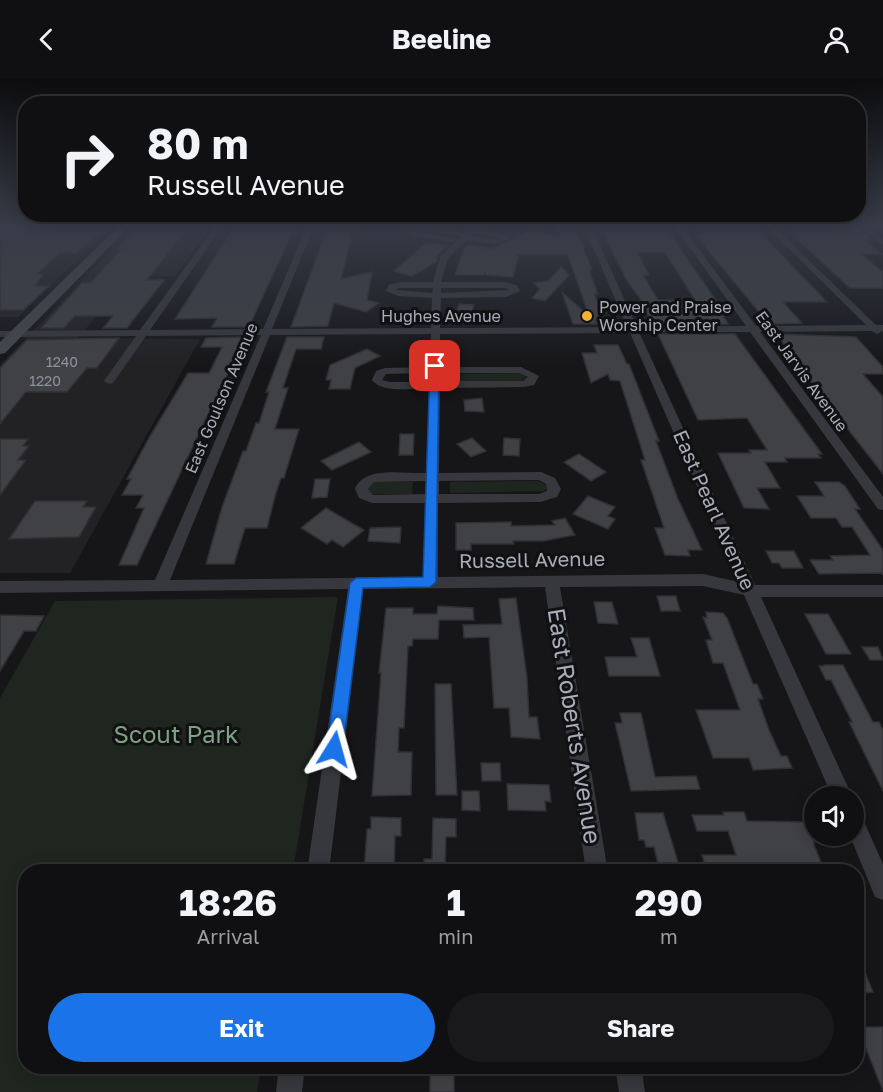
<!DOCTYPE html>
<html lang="en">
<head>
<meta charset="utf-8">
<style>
	:root { --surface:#101012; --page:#19191b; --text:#f1f3f6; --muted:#9c9d9f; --line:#303032; --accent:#1a73e8 }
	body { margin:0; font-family:"Golos Text",sans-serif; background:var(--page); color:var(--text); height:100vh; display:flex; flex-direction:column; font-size:22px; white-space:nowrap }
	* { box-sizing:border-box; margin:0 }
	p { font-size:20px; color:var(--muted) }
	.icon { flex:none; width:33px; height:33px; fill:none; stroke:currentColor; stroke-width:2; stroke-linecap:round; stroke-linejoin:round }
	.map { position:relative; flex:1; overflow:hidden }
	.side { position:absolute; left:18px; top:786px; width:846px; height:210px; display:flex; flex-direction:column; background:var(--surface); border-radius:24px; box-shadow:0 3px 15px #0003,0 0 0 2px var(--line) }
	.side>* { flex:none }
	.guide { position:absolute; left:18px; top:18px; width:848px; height:126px; border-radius:24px; box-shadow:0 3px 15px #0003,0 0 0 2px var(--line); background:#101012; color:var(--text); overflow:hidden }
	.buttons { position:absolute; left:804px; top:708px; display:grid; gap:12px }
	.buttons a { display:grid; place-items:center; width:60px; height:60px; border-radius:50%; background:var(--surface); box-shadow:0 3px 15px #0003,0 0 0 2px var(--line); font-size:30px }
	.pin { position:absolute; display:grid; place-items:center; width:51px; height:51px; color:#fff; margin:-26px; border-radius:12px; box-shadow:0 3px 9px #0006 }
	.me { position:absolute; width:66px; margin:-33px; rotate:8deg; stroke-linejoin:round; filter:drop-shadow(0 0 4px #0008) }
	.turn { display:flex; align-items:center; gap:21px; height:126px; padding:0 30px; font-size:27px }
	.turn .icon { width:78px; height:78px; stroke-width:2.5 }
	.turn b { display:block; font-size:42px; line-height:51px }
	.eta { display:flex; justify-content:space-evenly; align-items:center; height:102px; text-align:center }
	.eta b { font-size:36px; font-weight:700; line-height:42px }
	.button { display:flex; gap:12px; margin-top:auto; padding:12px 30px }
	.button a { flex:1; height:69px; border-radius:36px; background:var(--accent); color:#fff; font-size:24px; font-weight:700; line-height:69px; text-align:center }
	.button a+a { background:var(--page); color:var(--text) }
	header { display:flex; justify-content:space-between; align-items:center; height:78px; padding:0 30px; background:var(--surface); font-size:27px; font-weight:700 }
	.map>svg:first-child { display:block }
	.built { fill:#222225 }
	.green { fill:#1e261f }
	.building { fill:#404145; stroke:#303034; stroke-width:1.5; fill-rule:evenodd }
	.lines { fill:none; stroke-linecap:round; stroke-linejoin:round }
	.minor { fill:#37383d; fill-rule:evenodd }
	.secondary { fill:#45474d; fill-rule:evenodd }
	.route { fill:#1a73e8; stroke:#114b97; stroke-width:1.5 }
	.poi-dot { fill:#f2b134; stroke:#111113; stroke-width:2 }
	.labels { text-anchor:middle; stroke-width:6; stroke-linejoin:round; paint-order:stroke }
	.far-number-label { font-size:14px; fill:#8e929b }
	.far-poi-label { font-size:16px; fill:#a8adb8; stroke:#111113; text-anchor:start }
	.far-street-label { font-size:16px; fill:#a8adb8; stroke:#111113 }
	.street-label { font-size:20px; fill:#a8adb8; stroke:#111113 }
	.near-street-label { font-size:24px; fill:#a8adb8; stroke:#111113 }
	.near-park-label { font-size:24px; fill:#7fa381; stroke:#111113 }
</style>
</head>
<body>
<header><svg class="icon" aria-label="back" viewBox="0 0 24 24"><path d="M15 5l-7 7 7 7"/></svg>Beeline<svg class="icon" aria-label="person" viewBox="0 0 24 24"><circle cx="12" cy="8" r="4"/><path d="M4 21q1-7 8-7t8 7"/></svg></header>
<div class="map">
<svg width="883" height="1014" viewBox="0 0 883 1014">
	<rect width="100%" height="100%" fill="#161618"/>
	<!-- built -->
	<path class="built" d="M 73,146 L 115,146 L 18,239 L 0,239 L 0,158 Z
		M 138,146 L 212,146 L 175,198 L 131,198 L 78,260 L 200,261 L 70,495 L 0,495 L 0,287 Z"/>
	<!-- green -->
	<path class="green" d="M 520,295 L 527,300 L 521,303 L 449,303 L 449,296 Z
		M 537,403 L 545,406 L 547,410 L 544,413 L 450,415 L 450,404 Z
		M 374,404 L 413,404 L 412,416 L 371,416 L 367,412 L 369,407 Z
		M 338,519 L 293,793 L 26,794 L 26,988 L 261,989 L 257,1014 L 0,1014 L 0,620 L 55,523 Z"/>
	<!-- building -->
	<path class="building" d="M 0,146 L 107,146 L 77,175 L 60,175 L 38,195 L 43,197 L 35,208 L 49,208 L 23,232 L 0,232 Z
		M 145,146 L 191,146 L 147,202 L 164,202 L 127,250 L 103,250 L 113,238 L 75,238 L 64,250 L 41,250 L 82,205 L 90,205 L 121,172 L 117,172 L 137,151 L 141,151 Z
		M 236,146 L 296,146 L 249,249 L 212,249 L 217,240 L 175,241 Z
		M 329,146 L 341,146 L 339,152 L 353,152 L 341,201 L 372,194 L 367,222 L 379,225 L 366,234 L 334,225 L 328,248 L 291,249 Z
		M 599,146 L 661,146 L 667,157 L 671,157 L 724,234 L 721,234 L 728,246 L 653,247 L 639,219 L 627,203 ZM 637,174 L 665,174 L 695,222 L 658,222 L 643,197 L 649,197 Z
		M 752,146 L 827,224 L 783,224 L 802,245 L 769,246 L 716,182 L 696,157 L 701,157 L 693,147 Z
		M 835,146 L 853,146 L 873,162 L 864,162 L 882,176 L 861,176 L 883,194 L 883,210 L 850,210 L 795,159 L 800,159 L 789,149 L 838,148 Z
		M 557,149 L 573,149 L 577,154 L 592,192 L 589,192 L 598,216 L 594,216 L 606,243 L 595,243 L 599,246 L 573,246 L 562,214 L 589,238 L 568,177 L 516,177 L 518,179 L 513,199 L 486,197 L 485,194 L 485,197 L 455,197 L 464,171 L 469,167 L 492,171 L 533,151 L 560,159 Z
		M 426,165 L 448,168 L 438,177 L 437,183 L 418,195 L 411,198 L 394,193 Z
		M 561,189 L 569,197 L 545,223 L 532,220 L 540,211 L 533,205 L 548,203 Z
		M 459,226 L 474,227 L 470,241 L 454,240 Z
		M 658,256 L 735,256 L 822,376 L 818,376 L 821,380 L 785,380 L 787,384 L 765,384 L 780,410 L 757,410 L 769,431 L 744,430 L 718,375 L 751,375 L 749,372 L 767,372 L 747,340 L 698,342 Z
		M 777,256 L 856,259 L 883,289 L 883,296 L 863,296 L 883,319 L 883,396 L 785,271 L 787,271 Z
		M 244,259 L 226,300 L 232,300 L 225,315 L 221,317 L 216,330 L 211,330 L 137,487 L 119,487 L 144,430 L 136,430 L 143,417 L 122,417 L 131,401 L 127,401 L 150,358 L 188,295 L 209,295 L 222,269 L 201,269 L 206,260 Z
		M 287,259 L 324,259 L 321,271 L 296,271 L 283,310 L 288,310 L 275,351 L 299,351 L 284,400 L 281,400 L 276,415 L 267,450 L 245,450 L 234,486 L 206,486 L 222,429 L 243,373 L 246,373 L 256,345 L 259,345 L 269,314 L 266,314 Z
		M 119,260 L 97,290 L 87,290 L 67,314 L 26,314 L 0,346 L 0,290 L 27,262 Z
		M 594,267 L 618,267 L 627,286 L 629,286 L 659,363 L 656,363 L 678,421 L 702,472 L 688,472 L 690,478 L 665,477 L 655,450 L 664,450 L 641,382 L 645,382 L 620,303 L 610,302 L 608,296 L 591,305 L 582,275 L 597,275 Z
		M 367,271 L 380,278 L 355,290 L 350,311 L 329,311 L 331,302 L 326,302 L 330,287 Z
		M 482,320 L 484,334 L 465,333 L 464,322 Z
		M 400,356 L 414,356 L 413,377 L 399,377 Z
		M 472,360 L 486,373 L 471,379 L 457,366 Z
		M 504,360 L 520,361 L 519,378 L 503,377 Z
		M 0,361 L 28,361 L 23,368 L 29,368 L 18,382 L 26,382 L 0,417 Z
		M 359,364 L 371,374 L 332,392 L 321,383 Z
		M 579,376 L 606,394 L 591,403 L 564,384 Z
		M 315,401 L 330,401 L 327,419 L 312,420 Z
		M 815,404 L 839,404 L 845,408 L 860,431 L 855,431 L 883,472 L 883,497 L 881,495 L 819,496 L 810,482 L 833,482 L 830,478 L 870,477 L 852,449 L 842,449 L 836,440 L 811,440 L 797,418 L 824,418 Z
		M 588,418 L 615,429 L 608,438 L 615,441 L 608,451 L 573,436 Z
		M 35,423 L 87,423 L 83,429 L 96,429 L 79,459 L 9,461 Z
		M 326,430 L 364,452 L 343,469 L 332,462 L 327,466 L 301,450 Z
		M 565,440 L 575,457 L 543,463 L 513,463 L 514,466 L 471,466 L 471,472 L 456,472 L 456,445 L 511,444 L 511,448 L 555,447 L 552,443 Z
		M 401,449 L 400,465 L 368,463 L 370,450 Z
		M 766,473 L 794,473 L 803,490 L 782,490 L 779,485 L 772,485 Z
		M 657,518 L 676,518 L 680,533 L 661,533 Z
		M 516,520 L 527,600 L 529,639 L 537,639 L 540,661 L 511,659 L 509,630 L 494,630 L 489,559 L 464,560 L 463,547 L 502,546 L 499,521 Z
		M 594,524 L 612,524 L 618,546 L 598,545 Z
		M 438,528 L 473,530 L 474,542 L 439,542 L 438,561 L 413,561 L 412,568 L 408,568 L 404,650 L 399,650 L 398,674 L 412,674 L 411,717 L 372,718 L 381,595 L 379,595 L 386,530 L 413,530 L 413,536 L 437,536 Z
		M 706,534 L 723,535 L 727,540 L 753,606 L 757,606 L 763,621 L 758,621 L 769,652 L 781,678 L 787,678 L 792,690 L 753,692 L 749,680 L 713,680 L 696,632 L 740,632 L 723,585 L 713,585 L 706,562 L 712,562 L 703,539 L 707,540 Z
		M 805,536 L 828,536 L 851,576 L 826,576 Z
		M 0,537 L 44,538 L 36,553 L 24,553 L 0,593 Z
		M 631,560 L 649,560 L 660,598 L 609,598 L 605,579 L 637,579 Z
		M 862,569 L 878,569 L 883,582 L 870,582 Z
		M 824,587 L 843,587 L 873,644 L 879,644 L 883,652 L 883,713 L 849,644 L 852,644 L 831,602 L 826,602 L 819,588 L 824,588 Z
		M 435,606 L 451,606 L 457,717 L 436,717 Z
		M 620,635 L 641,635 L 655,699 L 696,698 L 700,711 L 631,713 L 615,645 L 622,645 Z
		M 481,685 L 500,685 L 501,703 L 482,703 Z
		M 507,706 L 549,707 L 551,724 L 545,723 L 546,733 L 508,732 Z
		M 462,713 L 479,713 L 480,733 L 462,732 Z
		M 723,734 L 744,734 L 747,743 L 810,744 L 814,754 L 814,767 L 825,794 L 707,794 L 702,777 L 736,777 L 728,753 L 697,753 L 692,737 L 724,737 Z
		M 635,735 L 663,735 L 681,794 L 660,794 L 654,769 L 646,769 L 644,762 L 639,762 Z
		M 371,739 L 401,740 L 401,758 L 395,758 L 394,794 L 364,794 L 367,751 L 371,751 Z
		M 433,740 L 456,741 L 456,759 L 446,759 L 445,794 L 424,794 L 424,781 L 432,781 Z
		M 856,875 L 857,875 L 873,914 L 856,915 Z
		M 856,949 L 883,949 L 883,1013 L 865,968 L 856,968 Z
		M 430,994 L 454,994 L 454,1014 L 430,1014 Z"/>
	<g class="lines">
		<!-- minor -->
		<path class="minor" d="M 217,146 L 224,146 L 150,252 L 263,251 L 308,146 L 315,146 L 272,251 L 431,250 L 432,220 L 398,218 L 386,213 L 389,207 L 399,204 L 433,204 L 440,179 L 455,164 L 413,158 L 403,152 L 418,147 L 466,155 L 475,146 L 482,146 L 477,152 L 501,155 L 509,161 L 495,166 L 467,162 L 448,180 L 441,204 L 505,204 L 517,207 L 520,213 L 506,219 L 441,220 L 440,250 L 627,249 L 583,146 L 590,146 L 637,249 L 746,248 L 673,146 L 680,146 L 756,248 L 866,247 L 764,146 L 771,146 L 876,247 L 883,247 L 883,253 L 877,256 L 872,253 L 760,254 L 883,419 L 883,432 L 878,431 L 750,254 L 639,254 L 755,507 L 883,507 L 883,519 L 761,519 L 852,718 L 832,718 L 744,517 L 703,508 L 560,509 L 608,794 L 586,794 L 545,509 L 363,511 L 329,794 L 307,794 L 348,511 L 0,515 L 0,503 L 155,502 L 261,257 L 146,258 L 113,305 L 109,306 L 104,303 L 136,258 L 0,259 L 0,253 L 140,252 ZM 418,151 L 461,158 L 459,161 L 413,153 ZM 473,155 L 496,159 L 499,161 L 471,158 ZM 399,210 L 433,210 L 432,215 L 395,212 ZM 441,210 L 505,210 L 511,212 L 441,215 ZM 630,255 L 739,504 L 703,496 L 438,499 L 438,425 L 540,424 L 557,419 L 561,411 L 555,400 L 541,394 L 439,395 L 440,310 L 523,309 L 534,307 L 539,298 L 521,289 L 440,289 L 440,256 ZM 431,256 L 430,289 L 385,290 L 376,293 L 372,302 C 383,316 413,310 429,310 L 426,395 C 405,396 364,387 355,411 L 359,420 L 372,425 L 425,425 L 423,499 L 170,502 L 270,257 ZM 430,295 L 429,304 L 390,304 L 382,302 L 386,296 ZM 440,295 L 519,295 L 528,299 L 523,303 L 440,303 ZM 539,402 L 546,406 L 547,413 L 539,416 L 439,416 L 439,403 ZM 426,403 L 426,416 L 373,417 L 368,411 L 374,404 Z
			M 855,146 L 862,146 L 883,161 L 883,167 Z
			M 854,734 L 861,737 L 883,786 L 883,822 L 875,819 L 850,758 L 854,758 Z
			M 279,988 L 305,988 L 302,1014 L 276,1014 Z
			M 615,988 L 641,988 L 645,1014 L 619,1014 Z"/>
		<!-- secondary -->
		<path class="secondary" d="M 121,146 L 132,146 L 5,275 L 0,276 L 0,264 Z"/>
	</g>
	<!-- sky -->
	<linearGradient id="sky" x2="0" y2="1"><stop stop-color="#0c0c0d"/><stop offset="0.51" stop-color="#363c48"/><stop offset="1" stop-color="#363c48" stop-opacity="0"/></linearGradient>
	<rect width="883" height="288" fill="url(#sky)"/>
	<!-- route -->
	<path class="route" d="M 435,285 L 439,288 L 436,504 L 430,509 L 363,510 L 343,671 L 340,677 L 334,679 L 328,677 L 326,671 L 350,505 L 356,500 L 423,499 L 430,288 Z"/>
	<!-- markers -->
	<circle class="poi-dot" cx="587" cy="238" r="6"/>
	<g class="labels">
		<!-- far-number labels -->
		<g class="far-number-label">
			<text x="62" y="289">1240</text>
			<text x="45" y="308">1220</text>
		</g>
		<!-- far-poi labels -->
		<g class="far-poi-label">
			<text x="599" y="235">Power and Praise<tspan x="599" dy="18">Worship Center</tspan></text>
		</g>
		<!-- far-street labels -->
		<g class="far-street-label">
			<text x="441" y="244">Hughes Avenue</text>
			<text transform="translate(802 293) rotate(54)" y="6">East Jarvis Avenue</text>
			<text transform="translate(221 320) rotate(-67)" y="6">East Goulson Avenue</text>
		</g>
		<!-- street labels -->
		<g class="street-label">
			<text transform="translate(714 432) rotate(66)" y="7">East Pearl Avenue</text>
			<text transform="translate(532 482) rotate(-1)" y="7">Russell Avenue</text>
		</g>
		<!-- near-street labels -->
		<g class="near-street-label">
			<text transform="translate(574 648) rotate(81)" y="8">East Roberts Avenue</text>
		</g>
		<!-- near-park labels -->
		<g class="near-park-label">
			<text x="176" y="665">Scout Park</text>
		</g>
	</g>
</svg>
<div class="buttons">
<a><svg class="icon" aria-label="sound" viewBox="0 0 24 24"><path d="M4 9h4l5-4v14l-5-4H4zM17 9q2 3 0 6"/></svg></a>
</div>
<div class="pin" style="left:435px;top:288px;background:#d93025"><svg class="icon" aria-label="arrive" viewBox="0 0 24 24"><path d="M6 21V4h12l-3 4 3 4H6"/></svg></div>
<svg class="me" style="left:334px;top:671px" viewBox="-20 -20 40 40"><path d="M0-17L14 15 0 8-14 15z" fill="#1a73e8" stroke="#fff" stroke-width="4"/></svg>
<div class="guide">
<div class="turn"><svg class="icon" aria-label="right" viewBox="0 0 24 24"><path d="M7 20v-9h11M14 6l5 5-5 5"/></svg><div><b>80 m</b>Russell Avenue</div></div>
</div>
<section class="side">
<div class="eta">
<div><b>18:26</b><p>Arrival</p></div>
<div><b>1</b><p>min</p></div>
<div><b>290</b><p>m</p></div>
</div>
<div class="button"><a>Exit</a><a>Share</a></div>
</section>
</div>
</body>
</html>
